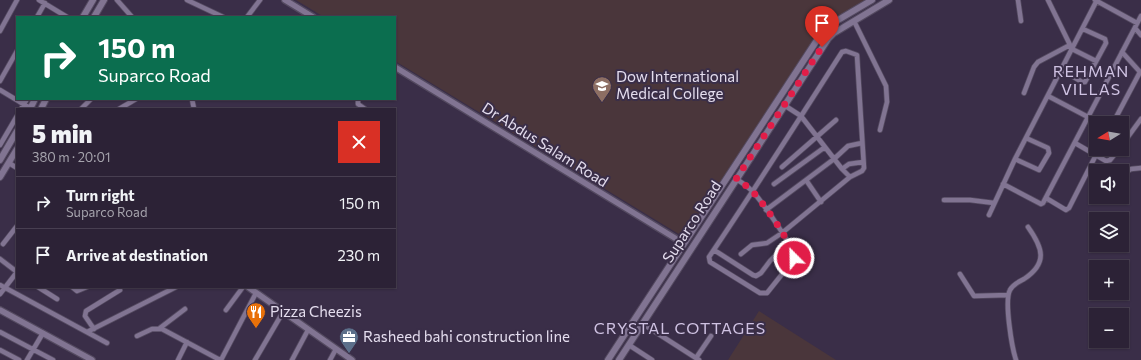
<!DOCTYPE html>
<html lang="en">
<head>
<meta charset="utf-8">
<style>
	:root { --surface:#2c2236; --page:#342a3e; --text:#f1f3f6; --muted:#a6a4ad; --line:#483f51 }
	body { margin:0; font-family:Commissioner,sans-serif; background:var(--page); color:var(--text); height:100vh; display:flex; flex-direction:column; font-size:15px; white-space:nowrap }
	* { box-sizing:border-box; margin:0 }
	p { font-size:13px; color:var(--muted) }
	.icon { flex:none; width:22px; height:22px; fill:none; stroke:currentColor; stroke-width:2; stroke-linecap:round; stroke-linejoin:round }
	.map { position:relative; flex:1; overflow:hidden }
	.drawer { position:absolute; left:16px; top:108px; width:380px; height:180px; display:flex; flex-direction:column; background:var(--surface); border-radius:0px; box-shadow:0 1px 3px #0004,0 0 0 1px var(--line) }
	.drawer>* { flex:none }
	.top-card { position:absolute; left:16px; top:16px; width:380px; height:84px; border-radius:0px; box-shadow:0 1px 3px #0004,0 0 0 1px var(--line); background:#0b6e4f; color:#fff; overflow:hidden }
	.needle { width:26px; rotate:259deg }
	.buttons { position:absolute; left:1089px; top:116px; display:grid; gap:8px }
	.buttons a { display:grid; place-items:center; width:40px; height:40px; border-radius:0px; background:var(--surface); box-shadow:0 1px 3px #0004,0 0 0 1px var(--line); font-size:20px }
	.pin { position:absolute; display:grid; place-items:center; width:34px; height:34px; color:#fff; margin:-41px -17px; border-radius:50% 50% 50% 0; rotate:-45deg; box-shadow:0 0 4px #0007 }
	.pin .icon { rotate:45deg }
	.me { position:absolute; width:44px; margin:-22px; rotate:337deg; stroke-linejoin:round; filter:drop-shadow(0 0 3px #0008) }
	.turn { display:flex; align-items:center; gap:14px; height:84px; padding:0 16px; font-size:18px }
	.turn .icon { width:52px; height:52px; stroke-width:2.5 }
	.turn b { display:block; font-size:28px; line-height:34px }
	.round { display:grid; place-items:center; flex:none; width:42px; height:42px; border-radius:0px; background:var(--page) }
	.headline { display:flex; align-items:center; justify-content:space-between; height:68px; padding:0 16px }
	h1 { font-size:24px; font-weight:800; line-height:30px }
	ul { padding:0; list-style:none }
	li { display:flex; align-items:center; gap:12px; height:52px; padding:0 16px; border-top:1px solid var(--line) }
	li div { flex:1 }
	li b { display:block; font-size:15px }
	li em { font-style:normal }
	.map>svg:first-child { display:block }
	.education { fill:#4a363b }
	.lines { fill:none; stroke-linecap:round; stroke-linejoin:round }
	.minor-casing { stroke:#544a60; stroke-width:6 }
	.tertiary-casing { stroke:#544a60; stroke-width:8 }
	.secondary-casing { stroke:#544a60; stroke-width:8 }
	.minor { stroke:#817492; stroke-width:4.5 }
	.tertiary { stroke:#817492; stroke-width:5.5 }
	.secondary { stroke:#817492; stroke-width:6 }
	.route { stroke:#e11d48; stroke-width:7; stroke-dasharray:0 12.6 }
	.labels { text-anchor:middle; stroke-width:4; stroke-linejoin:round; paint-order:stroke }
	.poi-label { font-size:15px; fill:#e4ddee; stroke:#3a2e48; text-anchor:start }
	.street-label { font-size:15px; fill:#e4ddee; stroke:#3a2e48 }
	.neighbourhood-label { font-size:16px; letter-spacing:1px; fill:#cfc2e2; stroke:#3a2e48 }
</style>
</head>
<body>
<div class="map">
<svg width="1141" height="360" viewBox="0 0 1141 360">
	<rect width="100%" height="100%" fill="#3a2e48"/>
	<!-- education -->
	<path class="education" d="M 296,0 L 870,0 L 827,26 L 687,239 L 395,61 L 395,17 L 324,17 Z
		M 759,311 L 836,360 L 728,360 Z"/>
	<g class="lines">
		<defs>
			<path id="minor" d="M 39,0 L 67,17
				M 117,0 L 132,17
				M 187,0 L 223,17
				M 1018,0 L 1021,21
				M 1048,0 L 1072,49 L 1096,61
				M 1095,0 L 1137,23
				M 37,17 L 45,3
				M 247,17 L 260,0
				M 854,21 L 886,86 L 887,102 L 880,130
				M 1135,28 L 1141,35
				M 0,31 L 17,0
				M 1122,52 L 1141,73
				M 1062,70 L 1082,82 L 1085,82 L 1106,43 L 1105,39 L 1083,29
				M 0,81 L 17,51
				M 0,90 L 30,108
				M 1024,93 L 1034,67 L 1038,62 L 1070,45
				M 1048,96 L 1088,117
				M 192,99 L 194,109
				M 358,99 L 358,104 L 365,109
				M 21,109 L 27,99
				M 81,109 L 91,99
				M 119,109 L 136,99
				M 1113,123 L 1140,72
				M 1075,143 L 1106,161 L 1110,160 L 1119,149
				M 0,145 L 17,116
				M 1122,145 L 1141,119
				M 1015,159 L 1039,170 L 1049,153 L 1048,148 L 1026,138
				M 9,163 L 17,168
				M 782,167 L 836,120
				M 842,169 L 849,164 L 863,162
				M 1122,175 L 1131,169 L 1141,168
				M 736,179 C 741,182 747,186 751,190 C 760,198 795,249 795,258 L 767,293 L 760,293 L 710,262 L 709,257 C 755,189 798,121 842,52 L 846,51 L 857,55 L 864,168 L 862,171 L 850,177 L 842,169 L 801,116 L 784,105
				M 806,180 L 821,202
				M 774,184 L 825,147
				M 1003,184 L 1041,204 L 1043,203 L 1141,16
				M 1046,198 L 1066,210 L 1069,208 L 1099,149
				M 944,200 L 970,200 L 994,203
				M 766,210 L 834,159 L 848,146 L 862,143
				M 989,215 L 1015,159 L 1097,0
				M 3,244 L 17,226
				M 714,250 L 753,275 L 756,276 L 761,273 L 770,261 L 788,243
				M 741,254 L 752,245 L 767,243 L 782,233 L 850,177
				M 0,259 L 17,272
				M 960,274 L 974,296 L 1008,295
				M 0,285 L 107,343
				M 38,287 L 57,299
				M 72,287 L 77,291 L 87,287
				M 0,294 L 17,272
				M 226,310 L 243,287
				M 643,324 L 699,360
				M 160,328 L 185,309
				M 94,329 L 85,316 L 86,311 L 120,290
				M 0,332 L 53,360
				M 87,332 L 176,287
				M 137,336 L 152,329 L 162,329 L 220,360
				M 629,345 L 652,360
				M 0,350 L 19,360
				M 696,358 L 711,336
				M 27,360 L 43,333
				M 178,360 L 187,342
				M 221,360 L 256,293
				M 255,360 L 283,312
				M 292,360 L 308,330
				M 330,360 L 336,349
				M 1016,360 C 1012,348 1004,301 1010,290 C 1013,284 1019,282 1024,279 C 1048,263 1043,248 1028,227"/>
			<path id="tertiary" d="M 285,0 L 313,17
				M 395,67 L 683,243
				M 248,287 L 352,360
				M 0,310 L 92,360"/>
			<path id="secondary" d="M 83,17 L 93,0
				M 94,17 L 104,0
				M 30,109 L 35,99
				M 41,109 L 46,99
				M 0,160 L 17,131
				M 0,177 L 17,149
				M 608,360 L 821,34 L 828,26 L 872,0
				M 619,360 L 828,39 L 834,33 L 889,0"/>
		</defs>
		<!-- minor casing -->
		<use href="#minor" class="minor-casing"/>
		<!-- tertiary casing -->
		<use href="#tertiary" class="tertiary-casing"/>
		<!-- secondary casing -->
		<use href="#secondary" class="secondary-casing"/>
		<!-- minor -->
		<use href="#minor" class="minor"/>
		<!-- tertiary -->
		<use href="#tertiary" class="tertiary"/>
		<!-- secondary -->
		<use href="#secondary" class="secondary"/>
	</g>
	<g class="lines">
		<!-- route -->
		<path class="route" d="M 794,258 C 796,249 760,198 751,190 C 747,186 741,182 736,179 L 822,47"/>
	</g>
	<!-- icons -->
	<defs>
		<symbol id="university-pin" viewBox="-11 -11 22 30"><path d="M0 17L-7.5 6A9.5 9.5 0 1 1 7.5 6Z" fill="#8d6e63" stroke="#3a2e48"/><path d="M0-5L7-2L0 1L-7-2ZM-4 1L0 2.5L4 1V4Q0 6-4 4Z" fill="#fff"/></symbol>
		<symbol id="restaurant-pin" viewBox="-11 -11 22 30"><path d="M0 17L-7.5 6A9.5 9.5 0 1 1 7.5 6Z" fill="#e8710a" stroke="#3a2e48"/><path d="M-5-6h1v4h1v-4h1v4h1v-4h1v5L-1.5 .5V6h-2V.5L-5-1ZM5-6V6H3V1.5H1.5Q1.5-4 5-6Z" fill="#fff"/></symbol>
		<symbol id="office-pin" viewBox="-11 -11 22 30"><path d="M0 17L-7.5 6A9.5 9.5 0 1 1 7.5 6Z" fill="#5c6f8a" stroke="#3a2e48"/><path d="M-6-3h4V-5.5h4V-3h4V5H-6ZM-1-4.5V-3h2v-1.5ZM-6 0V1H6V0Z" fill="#fff"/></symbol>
	</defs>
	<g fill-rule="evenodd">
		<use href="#university-pin" x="591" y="75" width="22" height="30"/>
		<use href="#restaurant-pin" x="245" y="301" width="22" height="30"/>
		<use href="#office-pin" x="338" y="326" width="22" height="30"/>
	</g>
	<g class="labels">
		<!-- poi labels -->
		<g class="poi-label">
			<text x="616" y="82">Dow International<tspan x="616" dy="17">Medical College</tspan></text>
			<text x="270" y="317">Pizza Cheezis</text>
			<text x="363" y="342">Rasheed bahi construction line</text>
		</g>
		<!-- street labels -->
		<g class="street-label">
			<text transform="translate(545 145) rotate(32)" y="5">Dr Abdus Salam Road</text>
			<text transform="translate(692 222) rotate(-57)" y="5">Suparco Road</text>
		</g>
		<!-- neighbourhood labels -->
		<g class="neighbourhood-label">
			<text x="1091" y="77">REHMAN<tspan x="1091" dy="18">VILLAS</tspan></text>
			<text x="680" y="334">CRYSTAL COTTAGES</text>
		</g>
	</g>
</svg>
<div class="buttons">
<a><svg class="needle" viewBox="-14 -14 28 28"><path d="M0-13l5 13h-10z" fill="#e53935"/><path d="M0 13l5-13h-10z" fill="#a6a4ad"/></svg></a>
<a><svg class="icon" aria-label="sound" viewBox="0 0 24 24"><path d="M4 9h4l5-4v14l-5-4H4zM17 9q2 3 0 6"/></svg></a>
<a><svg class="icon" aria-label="layers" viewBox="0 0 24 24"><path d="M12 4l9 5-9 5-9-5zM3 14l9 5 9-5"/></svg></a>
<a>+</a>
<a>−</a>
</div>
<div class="pin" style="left:822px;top:47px;background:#d93025"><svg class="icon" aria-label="arrive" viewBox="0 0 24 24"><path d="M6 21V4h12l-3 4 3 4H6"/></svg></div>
<svg class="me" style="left:794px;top:258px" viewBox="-20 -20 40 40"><circle r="17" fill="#e11d48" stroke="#fff" stroke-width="3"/><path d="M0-11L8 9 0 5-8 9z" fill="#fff"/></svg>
<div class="top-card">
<div class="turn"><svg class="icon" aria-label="right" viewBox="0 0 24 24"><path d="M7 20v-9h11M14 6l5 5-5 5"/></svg><div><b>150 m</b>Suparco Road</div></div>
</div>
<section class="drawer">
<div class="headline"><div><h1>5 min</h1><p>380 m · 20:01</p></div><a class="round" style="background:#d93025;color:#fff"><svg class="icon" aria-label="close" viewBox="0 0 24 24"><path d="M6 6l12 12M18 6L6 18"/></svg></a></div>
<ul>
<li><svg class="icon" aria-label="right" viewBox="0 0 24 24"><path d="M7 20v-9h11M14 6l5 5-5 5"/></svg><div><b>Turn right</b><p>Suparco Road</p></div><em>150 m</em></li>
<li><svg class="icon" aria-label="arrive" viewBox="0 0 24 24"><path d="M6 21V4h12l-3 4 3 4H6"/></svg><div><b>Arrive at destination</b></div><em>230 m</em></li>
</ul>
</section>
</div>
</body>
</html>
